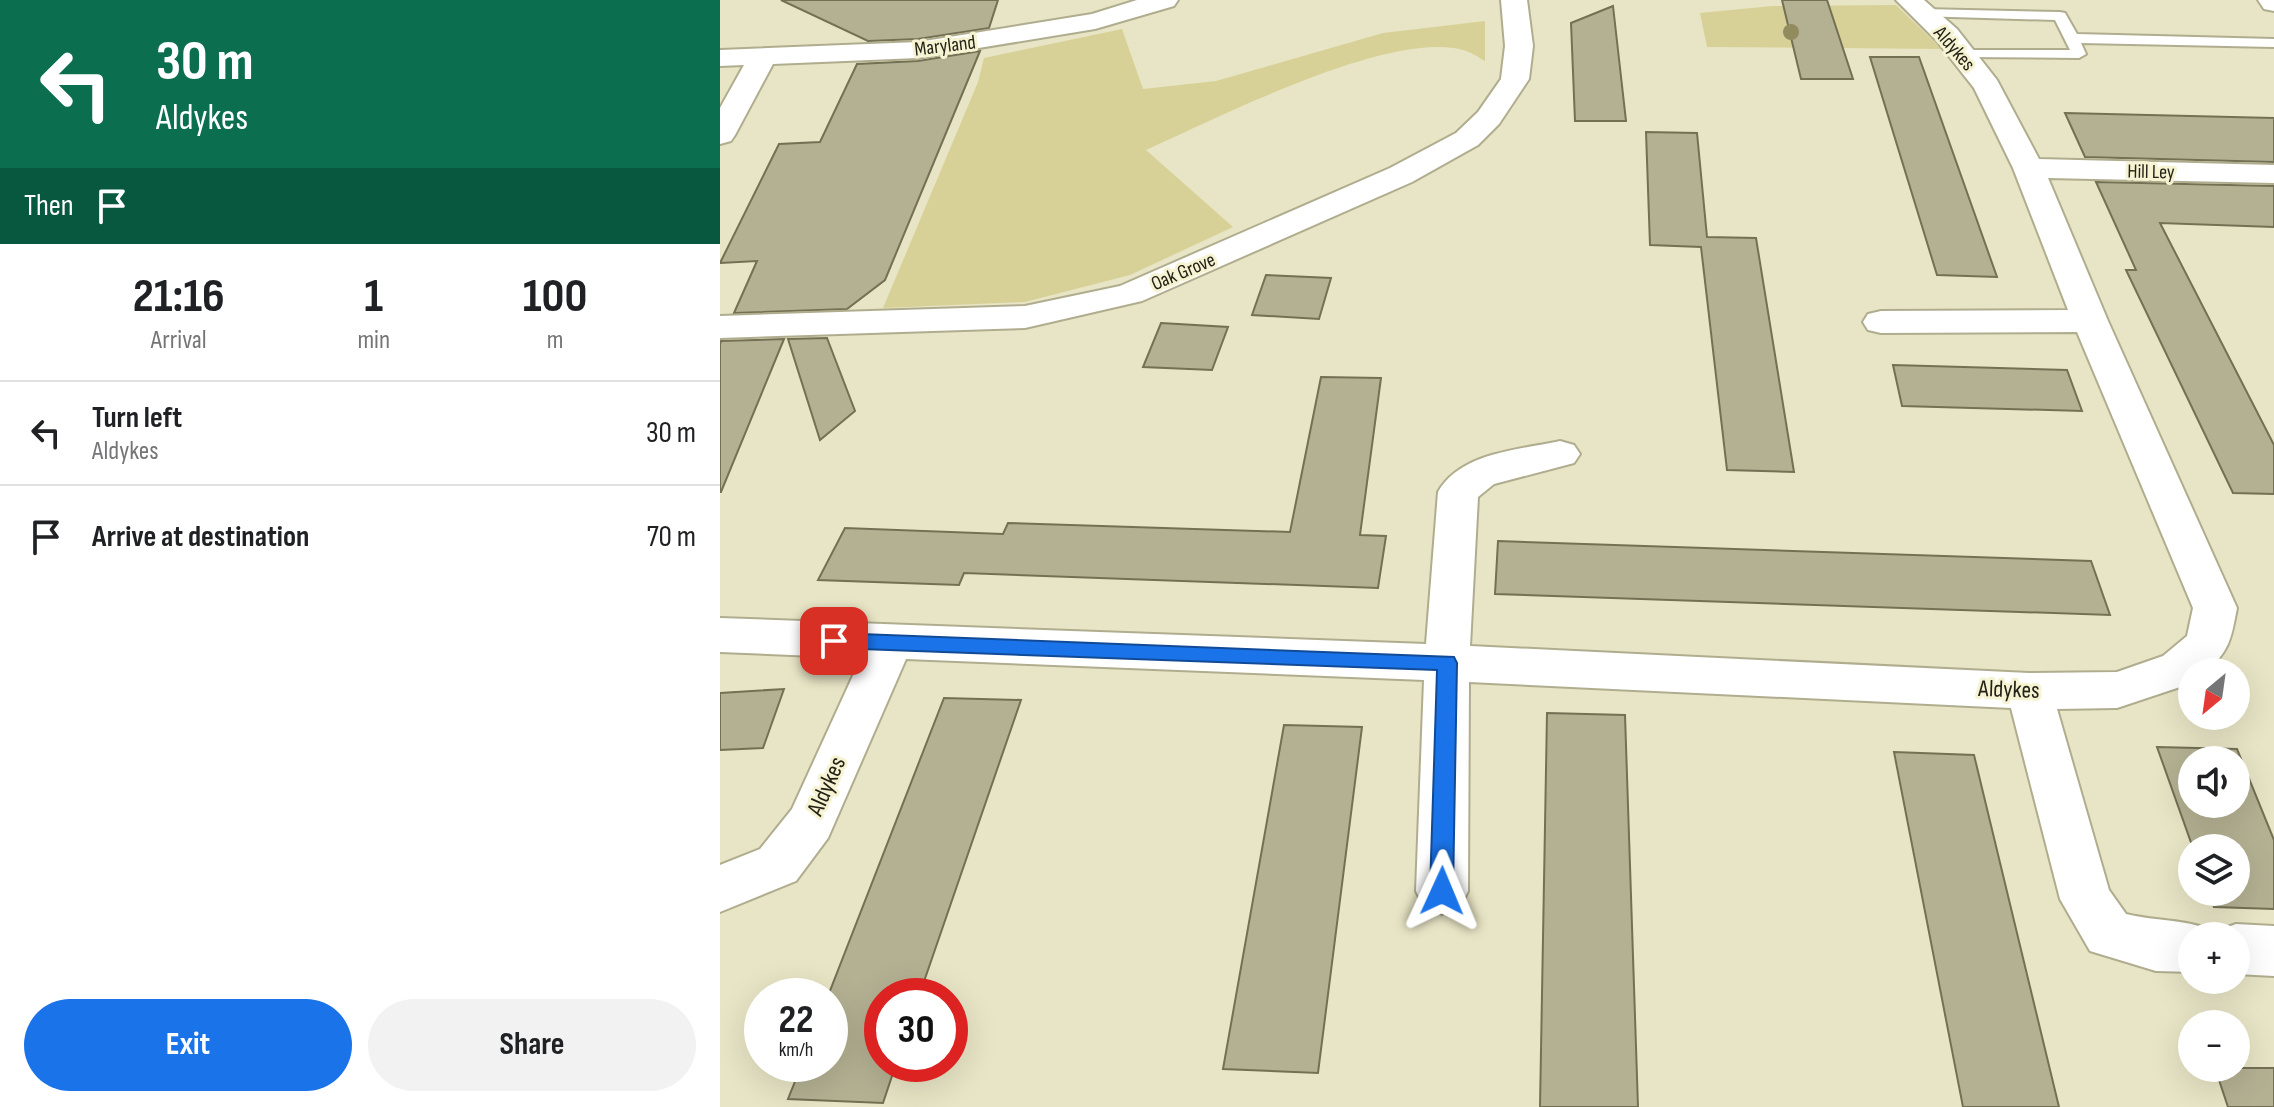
<!DOCTYPE html>
<html lang="en">
<head>
<meta charset="utf-8">
<style>
	:root { --surface:#fff; --page:#f2f2f2; --text:#202124; --muted:#757577; --line:#e0e0e0; --accent:#1a73e8 }
	body { margin:0; font-family:"Sofia Sans Condensed",sans-serif; background:var(--page); color:var(--text); height:100vh; display:flex; flex-direction:column; font-size:30px; white-space:nowrap }
	* { box-sizing:border-box; margin:0 }
	p { font-size:26px; color:var(--muted) }
	.icon { flex:none; width:44px; height:44px; fill:none; stroke:currentColor; stroke-width:2; stroke-linecap:round; stroke-linejoin:round }
	.map { position:relative; flex:1; overflow:hidden }
	.sheet { display:flex; flex-direction:column; background:var(--surface); width:720px }
	.sheet>* { flex:none }
	.guide { background:#0b6e4f; color:#fff; overflow:hidden }
	.needle { width:52px; rotate:209deg }
	.tools { position:absolute; left:1458px; top:658px; display:grid; gap:16px }
	.tools a { display:grid; place-items:center; width:72px; height:72px; border-radius:50%; background:var(--surface); box-shadow:0 8px 32px #0002; font-size:40px }
	.speed { position:absolute; left:24px; top:978px; display:flex; gap:16px; font-size:40px; font-weight:700; text-align:center }
	.speed>* { display:grid; place-content:center; width:104px; height:104px; border-radius:50%; background:var(--surface); box-shadow:0 8px 32px #0002; line-height:1 }
	.speed small { font-size:20px; font-weight:400 }
	.speed .limit { border:12px solid #d22; background:#fff; color:#111 }
	.pin { position:absolute; display:grid; place-items:center; width:68px; height:68px; color:#fff; margin:-34px; border-radius:16px; box-shadow:0 4px 12px #0006 }
	.me { position:absolute; width:88px; margin:-44px; rotate:1deg; stroke-linejoin:round; filter:drop-shadow(0 0 6px #0008) }
	.turn { display:flex; align-items:center; gap:28px; height:168px; padding:0 24px; font-size:36px }
	.turn .icon { width:104px; height:104px; stroke-width:2.5 }
	.turn b { display:block; font-size:56px; line-height:68px }
	.then { display:flex; align-items:center; height:76px; padding:0 24px; background:#0003; gap:16px; font-size:30px }
	.eta { display:flex; justify-content:space-evenly; align-items:center; height:136px; text-align:center }
	.eta b { font-size:48px; font-weight:700; line-height:56px }
	.primary-button { display:flex; gap:16px; margin-top:auto; padding:16px 24px }
	.primary-button a { flex:1; height:92px; border-radius:48px; background:var(--accent); color:#fff; font-size:32px; font-weight:700; line-height:92px; text-align:center }
	.primary-button a+a { background:var(--page); color:var(--text) }
	ul { padding:0; list-style:none }
	li { display:flex; align-items:center; gap:24px; height:104px; padding:0 24px; border-top:2px solid var(--line) }
	li div { flex:1 }
	li b { display:block; font-size:30px }
	li em { font-style:normal }
	main { display:flex; flex:1; min-height:0 }
	.map>svg:first-child { display:block }
	.green { fill:#d8d197 }
	.building { fill:#b4b193; stroke:#737054; stroke-width:2; fill-rule:evenodd }
	.lines { fill:none; stroke-linecap:round; stroke-linejoin:round }
	.lane-casing { stroke:#b0ad8f; stroke-width:4 }
	.street-casing { stroke:#b0ad8f; stroke-width:4 }
	.secondary-casing { stroke:#b0ad8f; stroke-width:4 }
	.lane { fill:#fff; fill-rule:evenodd }
	.street { fill:#fff; fill-rule:evenodd }
	.secondary { fill:#fff; fill-rule:evenodd }
	.tree { fill:#918b5e }
	.route { fill:#1a73e8; stroke:#114b97; stroke-width:2 }
	.labels { text-anchor:middle; stroke-width:6; stroke-linejoin:round; paint-order:stroke }
	.far-street-label { font-size:20px; fill:#242217; stroke:#f6f3d3 }
	.street-label { font-size:24px; fill:#242217; stroke:#f6f3d3 }
</style>
</head>
<body>
<main>
<section class="sheet">
<div class="guide">
<div class="turn"><svg class="icon" aria-label="left" viewBox="0 0 24 24"><path d="M17 20v-9H6M10 6l-5 5 5 5"/></svg><div><b>30 m</b>Aldykes</div></div>
<div class="then">Then<svg class="icon" aria-label="arrive" viewBox="0 0 24 24"><path d="M6 21V4h12l-3 4 3 4H6"/></svg></div>
</div>
<div class="eta">
<div><b>21:16</b><p>Arrival</p></div>
<div><b>1</b><p>min</p></div>
<div><b>100</b><p>m</p></div>
</div>
<ul>
<li><svg class="icon" aria-label="left" viewBox="0 0 24 24"><path d="M17 20v-9H6M10 6l-5 5 5 5"/></svg><div><b>Turn left</b><p>Aldykes</p></div><em>30 m</em></li>
<li><svg class="icon" aria-label="arrive" viewBox="0 0 24 24"><path d="M6 21V4h12l-3 4 3 4H6"/></svg><div><b>Arrive at destination</b></div><em>70 m</em></li>
</ul>
<div class="primary-button"><a>Exit</a><a>Share</a></div>
</section>
<div class="map">
<svg width="1554" height="1107" viewBox="0 0 1554 1107">
	<rect width="100%" height="100%" fill="#e8e5c6"/>
	<!-- green -->
	<path class="green" d="M 1176,5 L 1222,49 L 987,47 L 980,13 L 1052,6 Z
		M 765,21 L 765,61 C 758,57 751,52 743,50 C 669,30 498,118 426,150 L 513,227 L 410,275 L 305,302 L 163,308 L 258,82 L 264,58 L 402,29 L 423,89 L 496,81 L 663,33 Z"/>
	<!-- building -->
	<path class="building" d="M 61,0 L 278,0 L 269,28 L 198,39 L 148,41 Z
		M 1062,0 L 1107,0 L 1133,79 L 1081,79 Z
		M 893,6 L 906,121 L 855,121 L 851,23 Z
		M 260,51 L 165,280 L 127,309 L 14,313 L 37,261 L 0,263 L 59,144 L 100,142 L 137,64 L 198,61 Z
		M 1150,57 L 1199,57 L 1277,277 L 1217,275 Z
		M 1345,113 L 1554,118 L 1554,162 L 1365,157 Z
		M 926,132 L 977,133 L 987,237 L 1036,238 L 1074,472 L 1007,470 L 981,247 L 930,245 Z
		M 1376,182 L 1554,186 L 1554,227 L 1440,223 L 1554,445 L 1554,494 L 1513,493 L 1406,270 L 1416,270 Z
		M 546,275 L 611,278 L 599,319 L 532,315 Z
		M 441,323 L 508,327 L 492,370 L 423,367 Z
		M 107,338 L 135,411 L 100,440 L 68,339 Z
		M 64,339 L 1,492 L 0,492 L 0,344 L 1,341 Z
		M 1173,365 L 1347,370 L 1362,411 L 1182,406 Z
		M 601,377 L 661,378 L 640,535 L 666,536 L 658,588 L 244,573 L 239,585 L 98,580 L 125,528 L 283,534 L 288,523 L 570,532 Z
		M 778,541 L 1371,561 L 1390,615 L 775,594 Z
		M 64,689 L 43,748 L 0,750 L 0,693 Z
		M 224,698 L 301,700 L 199,996 L 162,996 L 162,1064 L 176,1064 L 163,1103 L 68,1099 L 82,1064 L 110,1064 L 108,996 Z
		M 827,713 L 905,715 L 918,1107 L 820,1107 Z
		M 564,725 L 642,727 L 598,1073 L 503,1069 Z
		M 1437,747 L 1517,749 L 1554,840 L 1554,909 L 1494,907 L 1489,892 L 1516,892 L 1516,848 L 1473,848 ZM 1472,760 L 1516,760 L 1516,804 L 1472,804 Z
		M 1174,752 L 1254,755 L 1339,1107 L 1243,1107 Z
		M 1495,1068 L 1554,1068 L 1554,1107 L 1508,1107 Z"/>
	<g class="lines">
		<defs>
			<path id="lane" d="M 1203,9 L 1340,12 L 1345,13 L 1357,34 L 1554,39 L 1554,47 L 1361,43 L 1366,54 L 1359,58 L 1241,57 L 1236,56 L 1236,50 L 1350,50 L 1335,20 L 1198,16 L 1198,10 Z"/>
			<path id="street" d="M 417,0 L 458,0 L 454,6 L 375,29 L 198,58 L 53,64 L 15,135 L 11,141 L 0,144 L 0,108 L 24,65 L 0,66 L 0,50 L 198,42 L 372,14 Z
				M 781,0 L 807,0 L 813,46 L 809,79 L 779,124 L 758,145 L 692,182 L 422,301 L 305,328 L 0,338 L 0,316 L 305,306 L 400,286 L 670,168 L 736,133 L 758,112 L 781,79 L 785,46 Z
				M 1176,0 L 1204,0 L 1237,29 L 1277,80 L 1319,159 L 1554,165 L 1554,183 L 1328,178 L 1388,321 L 1517,608 C 1511,639 1510,650 1486,672 L 1472,672 L 1472,683 L 1397,708 L 1337,709 L 1389,890 L 1406,914 C 1434,921 1464,919 1491,930 L 1494,936 L 1472,936 L 1472,972 L 1436,971 L 1370,951 L 1340,899 L 1291,708 L 749,682 L 748,891 L 740,907 L 722,914 L 704,907 L 696,891 L 704,680 L 186,659 L 108,838 L 76,881 L 0,912 L 0,865 L 40,849 L 72,809 L 141,658 L 0,652 L 0,618 L 706,644 L 718,492 C 741,452 799,450 840,441 L 854,445 L 860,454 L 854,463 L 774,484 L 758,497 L 750,646 L 1309,673 L 1397,672 L 1443,656 L 1467,636 L 1473,608 L 1357,332 L 1161,333 L 1148,330 L 1143,322 L 1148,314 L 1161,311 L 1348,310 L 1293,168 L 1254,88 L 1217,41 Z
				M 1516,924 L 1554,926 L 1554,976 L 1516,974 L 1516,936 L 1495,936 L 1497,931 Z"/>
			<path id="secondary" d="M 1538,0 L 1554,0 L 1554,11 L 1544,9 Z"/>
		</defs>
		<!-- lane casing -->
		<use href="#lane" class="lane-casing"/>
		<!-- street casing -->
		<use href="#street" class="street-casing"/>
		<!-- secondary casing -->
		<use href="#secondary" class="secondary-casing"/>
		<!-- lane -->
		<use href="#lane" class="lane"/>
		<!-- street -->
		<use href="#street" class="street"/>
		<!-- secondary -->
		<use href="#secondary" class="secondary"/>
	</g>
	<!-- trees -->
	<circle class="tree" cx="1071" cy="32" r="8"/>
	<!-- route -->
	<path class="route" d="M 114,633 L 734,657 L 737,663 L 733,891 L 730,898 L 722,901 L 714,898 L 710,891 L 717,670 L 114,648 L 107,646 L 104,641 L 107,635 Z"/>
	<g class="labels">
		<!-- far-street labels -->
		<g class="far-street-label">
			<text transform="translate(225 45) rotate(-7)" y="7">Maryland</text>
			<text transform="translate(1235 48) rotate(49)" y="7">Aldykes</text>
			<text transform="translate(1431 171) rotate(1)" y="7">Hill Ley</text>
			<text transform="translate(463 271) rotate(-23)" y="7">Oak Grove</text>
		</g>
		<!-- street labels -->
		<g class="street-label">
			<text transform="translate(1289 689) rotate(2)" y="8">Aldykes</text>
			<text transform="translate(106 786) rotate(-66)" y="8">Aldykes</text>
		</g>
	</g>
</svg>
<div class="tools">
<a><svg class="needle" viewBox="-14 -14 28 28"><path d="M0-13l5 13h-10z" fill="#e53935"/><path d="M0 13l5-13h-10z" fill="#757577"/></svg></a>
<a><svg class="icon" aria-label="sound" viewBox="0 0 24 24"><path d="M4 9h4l5-4v14l-5-4H4zM17 9q2 3 0 6"/></svg></a>
<a><svg class="icon" aria-label="layers" viewBox="0 0 24 24"><path d="M12 4l9 5-9 5-9-5zM3 14l9 5 9-5"/></svg></a>
<a>+</a>
<a>−</a>
</div>
<div class="speed"><div>22<small>km/h</small></div><div class="limit">30</div></div>
<div class="pin" style="left:114px;top:641px;background:#d93025"><svg class="icon" aria-label="arrive" viewBox="0 0 24 24"><path d="M6 21V4h12l-3 4 3 4H6"/></svg></div>
<svg class="me" style="left:722px;top:891px" viewBox="-20 -20 40 40"><path d="M0-17L14 15 0 8-14 15z" fill="#1a73e8" stroke="#fff" stroke-width="4"/></svg>
</div>
</main>
</body>
</html>
